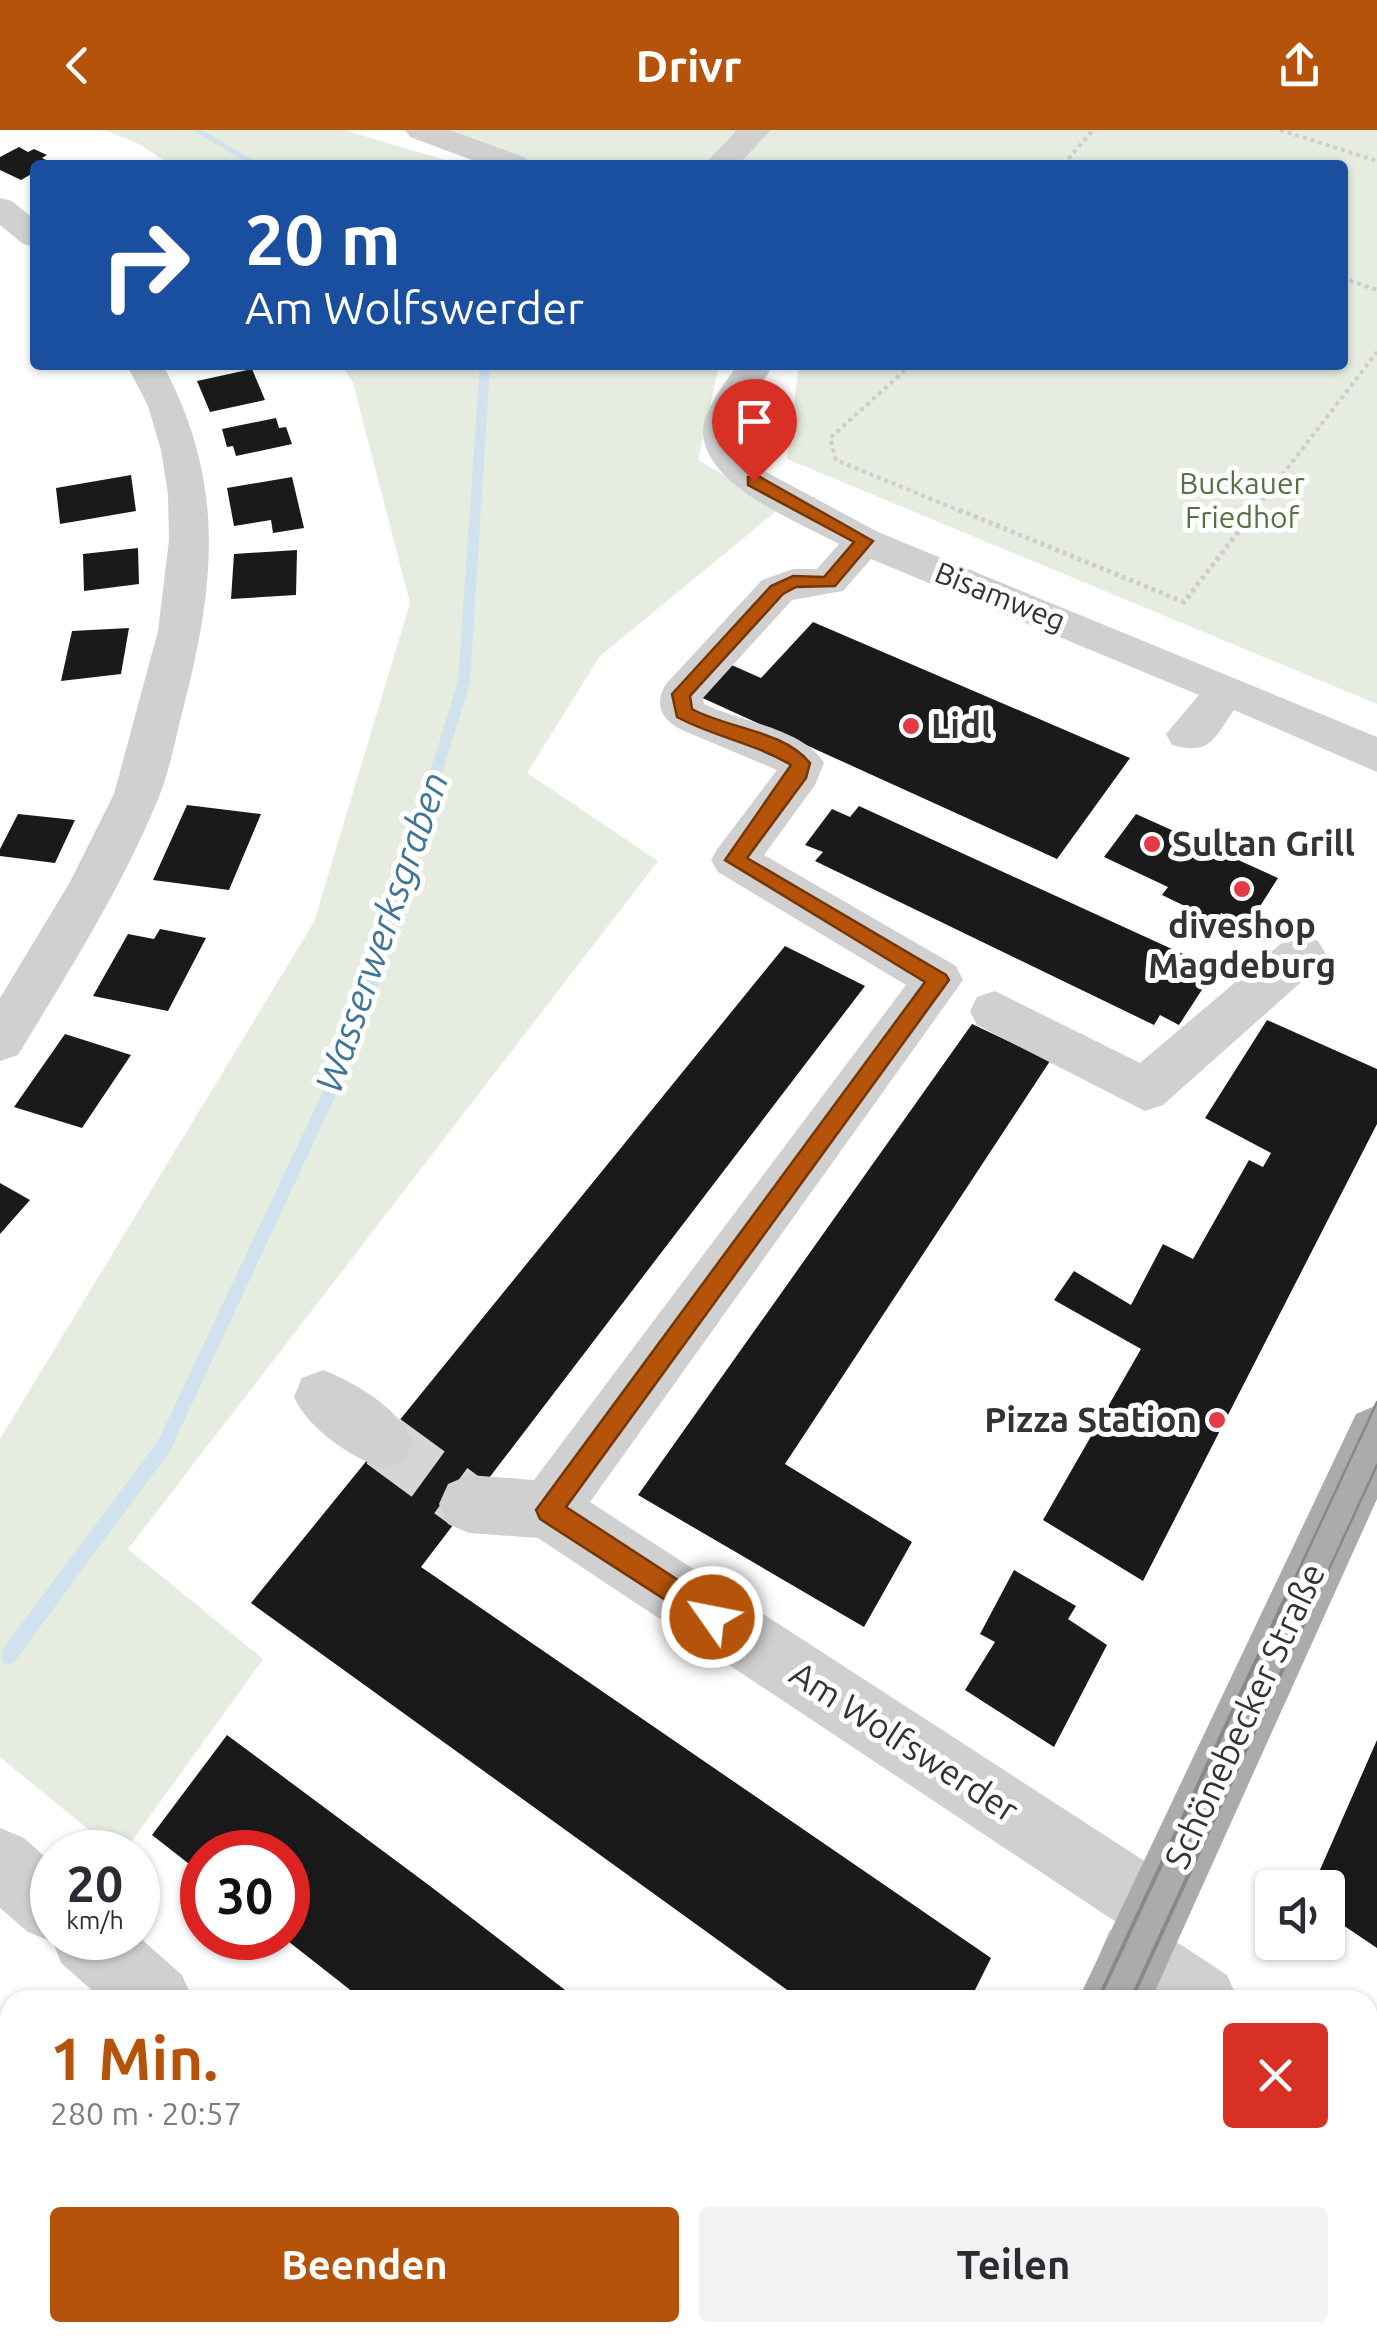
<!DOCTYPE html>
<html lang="de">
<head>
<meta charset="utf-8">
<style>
	:root { --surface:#fff; --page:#f2f2f3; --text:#2b2b33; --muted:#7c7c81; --accent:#b45309 }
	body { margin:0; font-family:Ubuntu,sans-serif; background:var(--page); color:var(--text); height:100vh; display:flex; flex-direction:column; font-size:38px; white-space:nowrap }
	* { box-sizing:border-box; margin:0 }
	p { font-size:32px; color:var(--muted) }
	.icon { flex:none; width:55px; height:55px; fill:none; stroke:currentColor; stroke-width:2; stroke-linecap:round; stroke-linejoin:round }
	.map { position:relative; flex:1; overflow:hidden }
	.side { position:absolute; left:0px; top:1860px; width:1378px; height:352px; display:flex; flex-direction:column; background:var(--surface); border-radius:30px 30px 0 0; box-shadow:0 2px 8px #0004 }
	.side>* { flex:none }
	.hud { position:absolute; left:30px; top:30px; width:1318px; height:210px; border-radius:10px; box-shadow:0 2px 8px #0004; background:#1a4fa0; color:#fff; overflow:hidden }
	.buttons { position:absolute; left:1255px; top:1740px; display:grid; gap:20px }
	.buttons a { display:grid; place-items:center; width:90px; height:90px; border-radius:10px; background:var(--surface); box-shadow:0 2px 8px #0004; font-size:50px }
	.speed { position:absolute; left:30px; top:1700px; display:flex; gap:20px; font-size:50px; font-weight:700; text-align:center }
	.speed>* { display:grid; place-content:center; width:130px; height:130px; border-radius:50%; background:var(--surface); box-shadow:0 2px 8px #0004; line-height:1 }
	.speed small { font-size:25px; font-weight:400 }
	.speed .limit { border:15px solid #d22; background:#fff; color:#111 }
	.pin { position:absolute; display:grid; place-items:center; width:85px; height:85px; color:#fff; margin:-102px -42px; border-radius:50% 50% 50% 0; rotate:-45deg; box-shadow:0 0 10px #0007 }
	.pin .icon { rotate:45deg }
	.me { position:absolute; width:110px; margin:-55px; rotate:303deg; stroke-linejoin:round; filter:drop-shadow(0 0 8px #0008) }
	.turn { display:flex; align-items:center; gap:35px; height:210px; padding:0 50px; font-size:45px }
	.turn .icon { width:130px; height:130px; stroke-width:2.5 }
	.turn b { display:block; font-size:70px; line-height:85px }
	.round { display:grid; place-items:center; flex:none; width:105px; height:105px; border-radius:10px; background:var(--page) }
	.headline { display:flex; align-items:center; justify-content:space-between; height:170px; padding:0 50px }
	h1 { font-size:60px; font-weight:700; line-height:75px; color:var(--accent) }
	.cta { display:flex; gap:20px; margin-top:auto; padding:20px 50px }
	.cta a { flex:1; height:115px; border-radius:10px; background:var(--accent); color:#fff; font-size:40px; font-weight:700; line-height:115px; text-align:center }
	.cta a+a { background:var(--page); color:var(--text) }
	header { display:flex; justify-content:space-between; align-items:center; height:130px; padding:0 50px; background:var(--accent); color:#fff; font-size:45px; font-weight:700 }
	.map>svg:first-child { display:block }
	.green { fill:#e6ecdf }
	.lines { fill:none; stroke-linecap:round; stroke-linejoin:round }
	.stream { fill:#cfe2ee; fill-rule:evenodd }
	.building { fill:#1a1a1a }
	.minor-tunnel { stroke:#d6d6d6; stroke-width:56; stroke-dasharray:56 28; stroke-linecap:butt }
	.path-far1 { stroke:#cdcdcd; stroke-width:4; stroke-dasharray:4 4; stroke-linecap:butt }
	.path { stroke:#cdcdcd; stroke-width:5; stroke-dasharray:4 4; stroke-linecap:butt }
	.minor { fill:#d0d0d0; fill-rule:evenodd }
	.major { fill:#ababab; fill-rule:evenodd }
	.tram-far1 { stroke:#888; stroke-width:2.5 }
	.tram { stroke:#888; stroke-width:4 }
	.route { fill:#b45309; stroke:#753606; stroke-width:2.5 }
	.poi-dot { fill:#e63946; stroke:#fff; stroke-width:4 }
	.labels { text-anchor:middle; stroke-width:10; stroke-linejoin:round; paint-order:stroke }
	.far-park-label { font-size:30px; fill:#56703f; stroke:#fff }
	.far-street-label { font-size:30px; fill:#333; stroke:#fff }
	.poi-label { font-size:35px; font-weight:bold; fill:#333; stroke:#fff; text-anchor:start }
	.street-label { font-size:35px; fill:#333; stroke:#fff }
	.water-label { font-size:38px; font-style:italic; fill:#3f7597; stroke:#fff }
</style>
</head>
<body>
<header><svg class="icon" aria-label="back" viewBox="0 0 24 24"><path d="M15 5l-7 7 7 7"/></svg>Drivr<svg class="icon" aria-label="share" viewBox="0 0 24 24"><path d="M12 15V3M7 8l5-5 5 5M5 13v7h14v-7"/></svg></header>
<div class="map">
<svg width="1377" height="2212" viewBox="0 0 1377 2212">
	<rect width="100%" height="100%" fill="#fff"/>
	<!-- green -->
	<path class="green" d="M 105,0 L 344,0 L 462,35 L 170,35 L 141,15 Z
		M 432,0 L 1377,0 L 1377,574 L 787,329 L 799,235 L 1342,235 L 1342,35 L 538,35 Z
		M 342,235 L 719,235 L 698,330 L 780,378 L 600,526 L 527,643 L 658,731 L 128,1419 L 263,1529 L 124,1722 L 116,1722 L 0,1627 L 0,1309 L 314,792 L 410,473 L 353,253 Z"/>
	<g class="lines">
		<!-- stream -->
		<path class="stream" d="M 192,0 L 202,0 L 261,35 L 251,35 Z
			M 480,235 L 490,235 L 470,552 L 359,915 L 170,1321 L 14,1532 L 8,1535 L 2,1532 L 2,1520 L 158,1311 L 345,915 L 458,552 Z"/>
	</g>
	<!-- building -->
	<path class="building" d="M 19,17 L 28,22 L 34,19 L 47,25 L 42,28 L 52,33 L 35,35 L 35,42 L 21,50 L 0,40 L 0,27 Z
		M 252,239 L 265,270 L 210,282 L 197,251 Z
		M 276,288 L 279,298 L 286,297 L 292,314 L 236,326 L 233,316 L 227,317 L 222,299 Z
		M 131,345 L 136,381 L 60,394 L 56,358 Z
		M 292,347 L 304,398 L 273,403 L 271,390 L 234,396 L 227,358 Z
		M 138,418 L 139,454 L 84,461 L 83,424 Z
		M 297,420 L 296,465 L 231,469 L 234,424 Z
		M 813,492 L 1130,628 L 1057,729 L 696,565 L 727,533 L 761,548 Z
		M 129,498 L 121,544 L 61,551 L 72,501 Z
		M 187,675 L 261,684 L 229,760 L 153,750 Z
		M 859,676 L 1196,830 L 1187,843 L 1207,852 L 1179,895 L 1160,885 L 1154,895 L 815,731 L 823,722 L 805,715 L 832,679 L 850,687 Z
		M 18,684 L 75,690 L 55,733 L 0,726 L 0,719 Z
		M 1136,684 L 1278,748 L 1248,795 L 1221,783 L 1216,791 L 1162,765 L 1168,757 L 1104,727 Z
		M 160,799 L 206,808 L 168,881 L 93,866 L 128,804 L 154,809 Z
		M 785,816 L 865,856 L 421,1437 L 991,1828 L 970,1870 L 801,1870 L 251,1473 Z
		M 1267,890 L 1377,939 L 1377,994 L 1143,1451 L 1043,1390 L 1141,1219 L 1054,1170 L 1074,1141 L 1131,1175 L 1163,1114 L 1193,1129 L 1249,1030 L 1263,1037 L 1271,1023 L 1205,988 Z
		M 972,894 L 1050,931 L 785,1334 L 912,1412 L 864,1497 L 638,1365 Z
		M 65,904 L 131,925 L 82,998 L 14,977 Z
		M 0,1053 L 30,1070 L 0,1104 Z
		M 1014,1440 L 1076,1476 L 1068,1489 L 1107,1515 L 1054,1617 L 965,1560 L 995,1512 L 980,1504 Z
		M 227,1605 L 430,1756 L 578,1870 L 363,1870 L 284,1808 L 288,1808 L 288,1722 L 202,1722 L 202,1744 L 152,1705 Z
		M 1377,1610 L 1377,1818 L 1328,1785 L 1328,1758 L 1312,1758 Z
		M 1377,2129 L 1377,2212 L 1346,2212 L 1350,2202 L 1368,2202 L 1368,2154 Z"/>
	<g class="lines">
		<!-- minor-tunnel -->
		<path class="minor-tunnel" d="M 383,1311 L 469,1374"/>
		<!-- path-far1 -->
		<path class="path-far1" d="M 1280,0 L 1377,31
			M 1063,35 L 1093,0
			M 1342,148 L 1377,160
			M 911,235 L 830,308 L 836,330 L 965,383
			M 1253,383 L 1377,222"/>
		<!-- path -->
		<path class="path" d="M 959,380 L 1184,472 L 1255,380"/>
		<!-- minor -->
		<path class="minor" d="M 405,0 L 450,0 L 526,28 L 531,35 L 485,35 L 410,7 Z
			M 737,0 L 771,0 L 738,35 L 704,35 Z
			M 0,68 L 12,71 L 35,90 L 35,117 L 23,114 L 0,95 Z
			M 127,235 L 163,235 C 225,351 216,451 184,575 C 176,605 171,636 160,664 C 123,756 69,841 18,925 L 0,931 L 0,868 L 70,752 L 114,664 L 158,501 L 169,410 L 168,364 L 161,320 L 148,276 Z
			M 737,235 L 773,235 C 751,274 722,308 768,343 L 878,402 L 1377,607 L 1377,642 L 1234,580 C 1214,608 1211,626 1172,615 L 1166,604 L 1199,565 L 871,429 L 843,461 L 792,470 L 703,568 L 704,574 L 713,578 C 746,592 805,601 824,633 L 815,655 L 764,725 L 956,836 L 963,850 L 590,1372 L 1180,1754 L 1191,1778 L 1180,1802 L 1169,1807 L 1227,1845 L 1238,1870 L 1138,1870 L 1109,1851 L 1099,1826 L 1109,1801 L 1122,1796 L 538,1408 L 469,1403 L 448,1394 L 439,1374 L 448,1354 L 469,1345 L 534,1350 L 906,855 L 718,742 L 711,730 L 718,718 L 777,640 L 682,600 C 662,590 653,575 666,554 L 762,450 L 793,439 L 817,439 L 839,414 C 797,391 709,358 703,305 C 701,282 726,253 737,235 Z
			M 1301,805 L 1318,811 L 1326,824 L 1318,837 L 1163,975 L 1145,981 L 977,895 L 970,881 L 977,867 L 995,861 L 1140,933 L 1284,811 Z
			M 323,1240 C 356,1253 398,1278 413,1311 L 404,1331 L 383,1339 C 350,1326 309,1300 294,1267 L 302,1248 Z
			M 0,1698 L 24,1708 L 52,1733 L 52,1808 L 138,1806 L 182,1845 L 193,1870 L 103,1870 L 61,1833 L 53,1812 L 28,1802 L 0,1778 Z
			M 514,2202 L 599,2202 L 603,2212 L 518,2212 Z"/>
		<!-- major -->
		<path class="major" d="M 1377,1275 L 1377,1369 L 1151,1870 L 1078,1870 L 1356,1284 Z
			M 928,2202 L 1006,2202 L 1002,2212 L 924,2212 Z"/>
		<!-- tram-far1 -->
		<path class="tram-far1" d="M 1289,1461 L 1377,1272
			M 1319,1461 L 1377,1335"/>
		<!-- tram -->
		<path class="tram" d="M 1098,1870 L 1290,1458
			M 1131,1870 L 1320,1458
			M 945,2212 L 949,2202
			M 983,2212 L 986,2202"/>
	</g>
	<!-- route -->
	<path class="route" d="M 748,347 L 760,347 L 873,411 L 835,456 L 796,457 L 783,464 L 690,566 L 692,579 C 728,599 783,600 810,633 L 806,648 L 747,728 L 946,845 L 949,850 L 566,1377 L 721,1478 L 725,1487 L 721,1496 L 712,1500 L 540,1389 L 536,1380 L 925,852 L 725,730 L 791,635 C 755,613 714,607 677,587 L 672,564 L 771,456 L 793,446 L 824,447 L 854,412 L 748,355 Z"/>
	<!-- markers -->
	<g class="poi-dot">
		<circle cx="911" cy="596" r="10"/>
		<circle cx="1152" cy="714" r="10"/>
		<circle cx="1242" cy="759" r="10"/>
		<circle cx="1217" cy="1290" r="10"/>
	</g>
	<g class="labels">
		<!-- far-park labels -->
		<g class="far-park-label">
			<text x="1242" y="364">Buckauer<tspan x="1242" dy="34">Friedhof</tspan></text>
		</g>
		<!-- far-street labels -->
		<g class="far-street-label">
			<text transform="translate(1000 467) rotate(22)" y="10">Bisamweg</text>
		</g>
		<!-- poi labels -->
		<g class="poi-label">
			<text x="931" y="608">Lidl</text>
			<text x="1172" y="726">Sultan Grill</text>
			<text x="1242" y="808" text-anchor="middle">diveshop<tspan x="1242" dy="40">Magdeburg</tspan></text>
			<text x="1197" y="1302" text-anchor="end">Pizza Station</text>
		</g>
		<!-- street labels -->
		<g class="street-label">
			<text transform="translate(1245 1586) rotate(-65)" y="12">Schönebecker Straße</text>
			<text transform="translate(904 1612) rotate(33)" y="12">Am Wolfswerder</text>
		</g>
		<!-- water labels -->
		<g class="water-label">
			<text transform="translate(382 802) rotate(-71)" y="13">Wasserwerksgraben</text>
		</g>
	</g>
</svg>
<div class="buttons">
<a><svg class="icon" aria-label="sound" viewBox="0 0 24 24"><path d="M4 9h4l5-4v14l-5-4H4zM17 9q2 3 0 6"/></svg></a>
</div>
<div class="speed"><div>20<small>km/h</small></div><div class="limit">30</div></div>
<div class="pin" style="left:754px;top:351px;background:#d93025"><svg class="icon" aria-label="arrive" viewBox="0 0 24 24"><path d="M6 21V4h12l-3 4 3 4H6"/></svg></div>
<svg class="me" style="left:712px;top:1487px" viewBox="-20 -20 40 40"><circle r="17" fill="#b45309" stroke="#fff" stroke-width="3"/><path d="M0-11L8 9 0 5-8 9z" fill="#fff"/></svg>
<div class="hud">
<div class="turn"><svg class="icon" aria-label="right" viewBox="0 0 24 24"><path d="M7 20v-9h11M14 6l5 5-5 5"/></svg><div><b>20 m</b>Am Wolfswerder</div></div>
</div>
<section class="side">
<div class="headline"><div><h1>1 Min.</h1><p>280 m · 20:57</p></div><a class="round" style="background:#d93025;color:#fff"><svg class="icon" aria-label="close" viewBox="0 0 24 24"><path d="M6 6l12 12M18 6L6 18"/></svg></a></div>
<div class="cta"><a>Beenden</a><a>Teilen</a></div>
</section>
</div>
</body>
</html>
